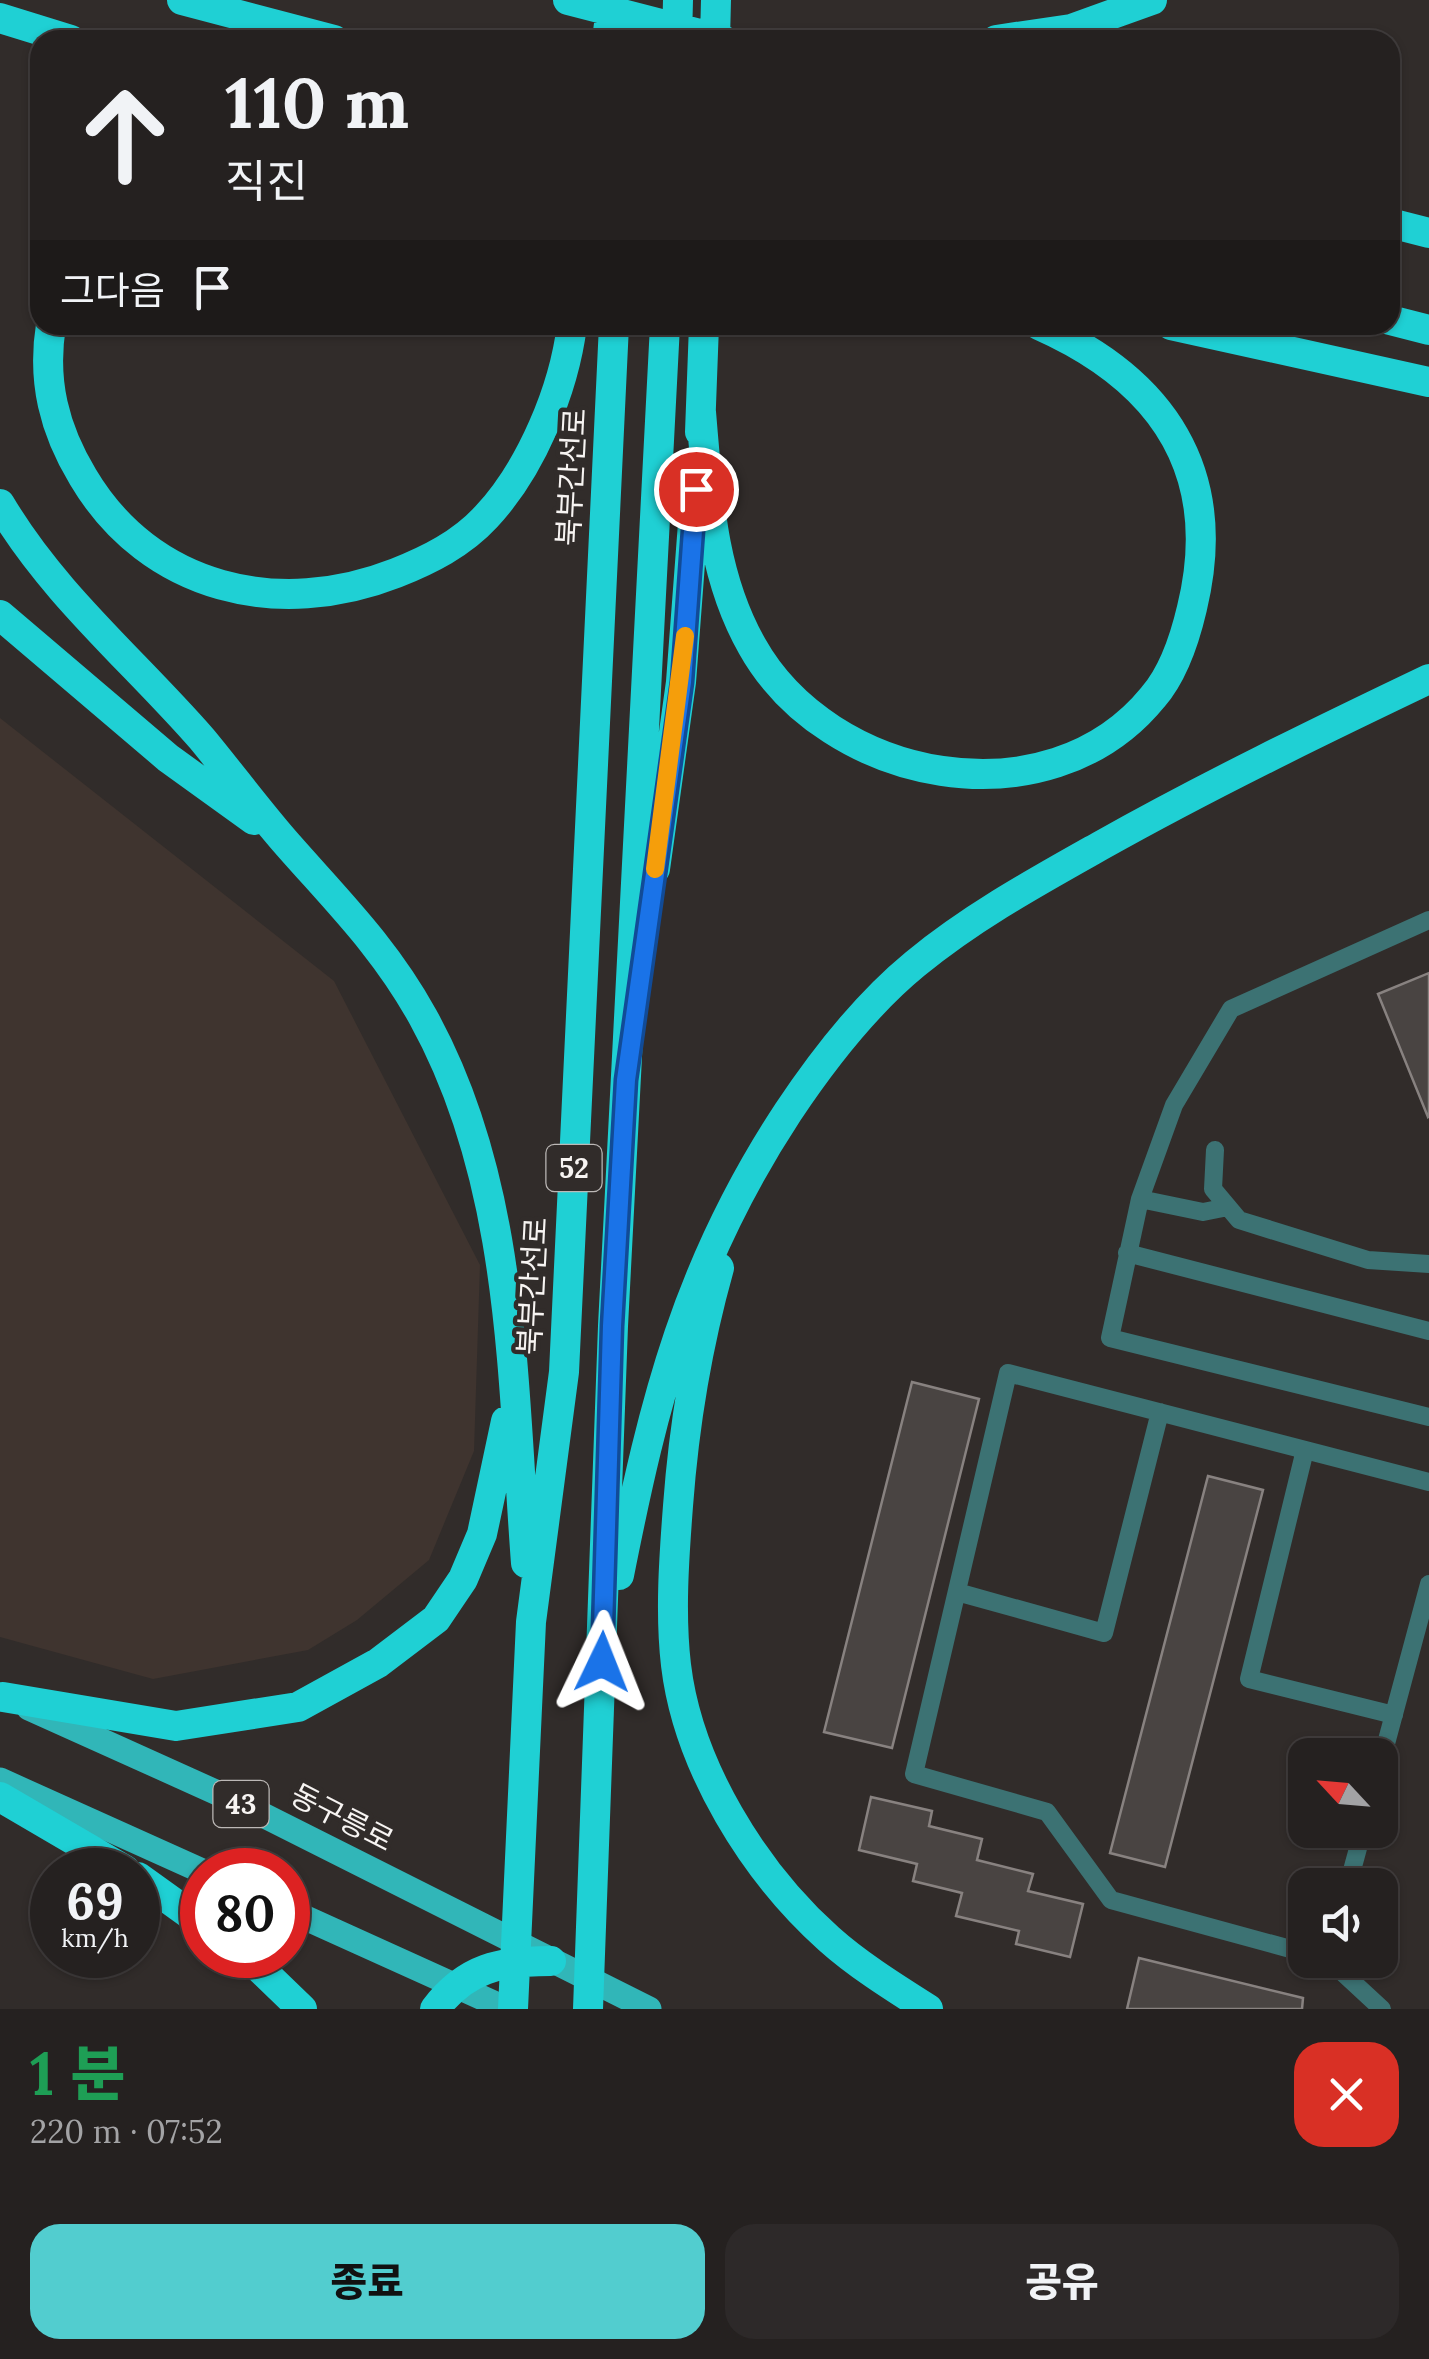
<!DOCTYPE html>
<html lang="ko">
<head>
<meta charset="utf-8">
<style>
	:root { --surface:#252120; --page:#2d2929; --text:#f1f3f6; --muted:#a3a3a5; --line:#423e3e; --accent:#52cdcf }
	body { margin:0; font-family:Lora,"Noto Sans KR",serif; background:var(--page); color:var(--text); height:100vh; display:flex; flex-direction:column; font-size:38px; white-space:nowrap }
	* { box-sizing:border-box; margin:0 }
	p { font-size:32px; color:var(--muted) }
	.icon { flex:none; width:55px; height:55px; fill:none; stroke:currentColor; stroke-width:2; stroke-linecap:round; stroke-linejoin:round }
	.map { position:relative; height:2009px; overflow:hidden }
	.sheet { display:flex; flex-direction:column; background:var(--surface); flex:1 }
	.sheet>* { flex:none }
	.banner { position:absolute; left:30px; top:30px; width:1370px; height:305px; border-radius:30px; box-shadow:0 2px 8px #0004,0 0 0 2px var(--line); background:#252120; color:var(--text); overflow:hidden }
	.needle { width:65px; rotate:296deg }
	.fabs { position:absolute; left:1288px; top:1738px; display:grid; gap:20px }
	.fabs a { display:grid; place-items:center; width:110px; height:110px; border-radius:20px; background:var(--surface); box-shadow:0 2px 8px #0004,0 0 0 2px var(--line); font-size:50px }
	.speed { position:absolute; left:30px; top:1848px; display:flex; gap:20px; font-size:50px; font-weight:700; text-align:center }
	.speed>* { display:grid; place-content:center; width:130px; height:130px; border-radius:50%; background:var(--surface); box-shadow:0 2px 8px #0004,0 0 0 2px var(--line); line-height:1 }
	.speed small { font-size:25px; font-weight:400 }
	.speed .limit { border:15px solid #d22; background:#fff; color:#111 }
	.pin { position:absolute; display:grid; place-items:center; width:85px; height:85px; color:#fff; margin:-42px; border:5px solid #fff; border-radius:50%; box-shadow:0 2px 10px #0007 }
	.me { position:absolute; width:110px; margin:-55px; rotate:2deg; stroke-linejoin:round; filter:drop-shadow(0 0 8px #0008) }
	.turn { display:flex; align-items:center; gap:35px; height:210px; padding:0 30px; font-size:45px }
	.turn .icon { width:130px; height:130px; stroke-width:2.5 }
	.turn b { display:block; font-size:70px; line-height:85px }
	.then { display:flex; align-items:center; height:95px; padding:0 30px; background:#0003; gap:20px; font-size:38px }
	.round { display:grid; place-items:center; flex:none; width:105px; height:105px; border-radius:30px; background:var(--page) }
	.headline { display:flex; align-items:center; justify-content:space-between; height:170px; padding:0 30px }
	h1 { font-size:60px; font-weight:800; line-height:75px; color:#1e9e55 }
	.button { display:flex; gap:20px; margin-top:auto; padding:20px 30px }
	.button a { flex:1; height:115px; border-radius:30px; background:var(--accent); color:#111; font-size:40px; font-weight:800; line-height:115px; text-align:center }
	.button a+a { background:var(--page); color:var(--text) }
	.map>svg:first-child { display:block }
	.built { fill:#3f342f }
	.building { fill:#494442; stroke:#888280; stroke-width:2.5 }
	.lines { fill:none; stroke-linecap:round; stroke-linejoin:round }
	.lane { stroke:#3c7273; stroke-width:18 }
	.primary { stroke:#31b6b8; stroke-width:25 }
	.highway { stroke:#1fd0d4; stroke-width:30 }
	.route-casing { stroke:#114b97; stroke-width:25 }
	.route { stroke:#1a73e8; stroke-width:18 }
	.slow { stroke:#f59e0b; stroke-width:18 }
	.labels { text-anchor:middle; stroke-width:9; stroke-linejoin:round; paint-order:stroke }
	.shield { fill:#312c2a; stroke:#bcb8b6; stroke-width:2.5 }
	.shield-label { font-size:28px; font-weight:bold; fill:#f7f4f2 }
	.street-label { font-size:30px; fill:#f7f4f2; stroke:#312c2a }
</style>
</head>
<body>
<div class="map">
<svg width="1429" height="2009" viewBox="0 0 1429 2009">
	<rect width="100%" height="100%" fill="#312c2a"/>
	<!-- built -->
	<path class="built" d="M 0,718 L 334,981 L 480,1265 L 474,1451 L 429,1560 L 357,1620 L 308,1650 L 153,1679 L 0,1637 Z"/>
	<!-- building -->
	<path class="building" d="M 1429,973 L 1429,1116 L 1428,1117 L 1378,994 Z
		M 912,1382 L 979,1399 L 892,1748 L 824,1732 Z
		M 1208,1476 L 1263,1490 L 1165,1867 L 1110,1853 Z
		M 871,1797 L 932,1811 L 929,1826 L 982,1839 L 977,1860 L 1033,1874 L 1028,1891 L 1083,1904 L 1070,1957 L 1016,1944 L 1019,1931 L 956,1916 L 962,1893 L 913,1881 L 917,1864 L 859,1850 Z
		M 1139,1958 L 1303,1998 L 1302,2009 L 1127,2009 Z"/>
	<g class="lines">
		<!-- lane -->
		<path class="lane" d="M 1429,920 L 1231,1009 L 1174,1105 L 1140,1199 L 1110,1338 L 1429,1417
			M 1215,1150 L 1213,1189 L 1239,1220 L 1368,1260 L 1429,1264
			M 1140,1199 L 1203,1212 L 1228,1207
			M 1127,1253 L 1429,1331
			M 1305,1450 L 1249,1679 L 1394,1715
			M 957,1592 L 1104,1633 L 1160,1412
			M 1380,1766 L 1429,1584
			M 1348,1885 L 1363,1830
			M 1305,1953 L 1111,1900 L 1047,1812 L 914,1774 L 1008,1373 L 1429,1482
			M 1329,1960 L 1382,2009"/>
		<!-- primary -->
		<path class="primary" d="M 29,1708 L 231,1799 L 649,2009
			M 0,1780 L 202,1871
			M 288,1910 L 507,2009"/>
		<!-- highway -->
		<path class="highway" d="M 182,0 L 334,40
			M 568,0 L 723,40
			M 0,18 L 71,40
			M 607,40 L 612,0
			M 677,40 L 678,0
			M 715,40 L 716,0
			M 996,40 L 1071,29 L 1152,0
			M 1390,223 L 1429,233
			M 1390,320 L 1429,330
			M 51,325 C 42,381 54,429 83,477 C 150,590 279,619 396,573 C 429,560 461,544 486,517 C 531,469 564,390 572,325
			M 1171,325 L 1429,382
			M 701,412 C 708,493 711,574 752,646 C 828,782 1048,826 1153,697 C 1174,673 1185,638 1192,608 C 1225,472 1163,380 1039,325
			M 700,432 L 704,325
			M 0,504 C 53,594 134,661 202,739 C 231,774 258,811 288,845 C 339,903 385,948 423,1017 C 515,1183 512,1379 526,1563
			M 0,615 L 168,758 L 254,820
			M 655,869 L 681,682 L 695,497
			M 719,1268 C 697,1346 684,1425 678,1506 C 674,1558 670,1614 676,1665 C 688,1766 754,1872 829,1939 C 858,1965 895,1988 928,2009
			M 619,1575 C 654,1399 688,1264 788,1112 C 824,1058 865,1005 915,964 C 972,917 1036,882 1100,846 C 1207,786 1318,732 1429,679
			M 3,1697 L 176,1726 L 298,1707 L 378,1663 L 436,1619 L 463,1579 L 482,1534 L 506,1421
			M 0,1797 L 125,1870
			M 138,1877 L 202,1923
			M 246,1955 L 302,2009
			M 435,2009 C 466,1968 500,1961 551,1961
			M 513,2009 L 531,1622 L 564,1372 L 614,325
			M 588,2009 L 613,1326 L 665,325"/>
	</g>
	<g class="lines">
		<defs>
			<path id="route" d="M 602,1662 L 612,1326 L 626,1080 L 682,682 L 696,489"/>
		</defs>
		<!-- route casing -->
		<use href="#route" class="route-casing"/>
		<!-- route -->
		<use href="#route" class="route"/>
		<!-- slow -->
		<path class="slow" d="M 655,869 L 685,636"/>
	</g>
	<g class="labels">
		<!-- shield labels -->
		<g class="shield">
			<rect x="546.5" y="1145" width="55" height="46" rx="8"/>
			<rect x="213.5" y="1781" width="55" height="46" rx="8"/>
		</g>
		<g class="shield-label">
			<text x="574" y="1178">52</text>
			<text x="241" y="1814">43</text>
		</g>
		<!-- street labels -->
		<g class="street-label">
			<text transform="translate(572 477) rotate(-87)" y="10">북부간선로</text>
			<text transform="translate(533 1286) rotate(-87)" y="10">북부간선로</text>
			<text transform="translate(342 1818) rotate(27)" y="10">동구릉로</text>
		</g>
	</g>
</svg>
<div class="fabs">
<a><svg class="needle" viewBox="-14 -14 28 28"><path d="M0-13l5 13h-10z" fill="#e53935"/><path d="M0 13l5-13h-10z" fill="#a3a3a5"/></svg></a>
<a><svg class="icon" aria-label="sound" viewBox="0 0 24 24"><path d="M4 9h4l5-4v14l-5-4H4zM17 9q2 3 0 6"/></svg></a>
</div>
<div class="speed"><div>69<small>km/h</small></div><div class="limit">80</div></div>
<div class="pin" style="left:696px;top:489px;background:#d93025"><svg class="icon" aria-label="arrive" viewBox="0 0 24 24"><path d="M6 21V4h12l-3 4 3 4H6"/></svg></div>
<svg class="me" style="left:602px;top:1662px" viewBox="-20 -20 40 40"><path d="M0-17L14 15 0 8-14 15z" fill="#1a73e8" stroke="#fff" stroke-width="4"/></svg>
<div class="banner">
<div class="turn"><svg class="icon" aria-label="ahead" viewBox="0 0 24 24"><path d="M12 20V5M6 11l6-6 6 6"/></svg><div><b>110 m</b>직진</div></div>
<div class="then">그다음<svg class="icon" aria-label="arrive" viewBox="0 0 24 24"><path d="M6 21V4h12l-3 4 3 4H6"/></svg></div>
</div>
</div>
<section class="sheet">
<div class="headline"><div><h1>1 분</h1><p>220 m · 07:52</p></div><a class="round" style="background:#d93025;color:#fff"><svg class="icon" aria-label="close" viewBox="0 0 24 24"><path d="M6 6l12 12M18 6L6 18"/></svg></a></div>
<div class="button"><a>종료</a><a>공유</a></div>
</section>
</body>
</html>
